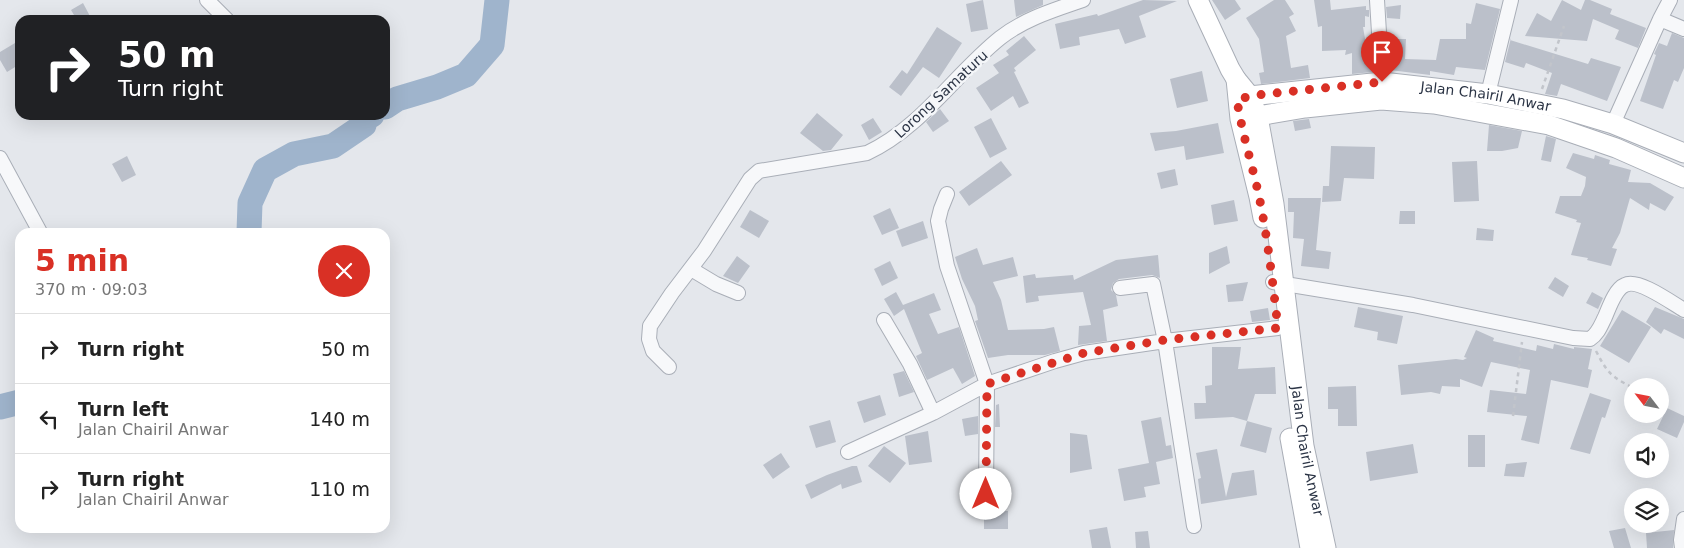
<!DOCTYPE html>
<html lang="en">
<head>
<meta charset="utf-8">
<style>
	:root { --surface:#fff; --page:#f2f2f2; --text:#222; --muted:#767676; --line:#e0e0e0; --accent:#d93025 }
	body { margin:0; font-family:"DejaVu Sans",sans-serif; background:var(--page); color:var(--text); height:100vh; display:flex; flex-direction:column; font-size:19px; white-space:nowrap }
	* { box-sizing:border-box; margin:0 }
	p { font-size:16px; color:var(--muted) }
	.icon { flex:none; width:28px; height:28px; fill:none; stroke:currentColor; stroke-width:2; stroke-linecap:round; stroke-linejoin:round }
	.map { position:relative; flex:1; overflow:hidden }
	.details { position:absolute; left:15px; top:228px; width:375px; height:305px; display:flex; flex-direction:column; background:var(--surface); border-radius:15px; box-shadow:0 5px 20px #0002 }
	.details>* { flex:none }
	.top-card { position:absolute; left:15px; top:15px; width:375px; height:105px; border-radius:15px; box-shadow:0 5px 20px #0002; background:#202124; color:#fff; overflow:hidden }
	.needle { width:32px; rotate:302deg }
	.tools { position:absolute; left:1624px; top:378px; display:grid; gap:10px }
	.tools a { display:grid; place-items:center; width:45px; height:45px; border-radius:50%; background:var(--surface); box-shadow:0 5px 20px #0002; font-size:25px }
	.pin { position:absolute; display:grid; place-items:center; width:42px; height:42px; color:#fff; margin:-51px -21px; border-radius:50% 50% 50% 0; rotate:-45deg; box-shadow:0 0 5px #0007 }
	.pin .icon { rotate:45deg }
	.me { position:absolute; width:55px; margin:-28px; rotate:0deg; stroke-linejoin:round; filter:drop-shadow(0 0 4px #0008) }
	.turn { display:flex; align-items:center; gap:18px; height:105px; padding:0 20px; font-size:22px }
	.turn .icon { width:65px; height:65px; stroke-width:2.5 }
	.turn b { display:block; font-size:35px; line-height:42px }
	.round { display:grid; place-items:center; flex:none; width:52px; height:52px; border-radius:26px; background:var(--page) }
	.summary { display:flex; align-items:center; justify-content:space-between; height:85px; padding:0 20px }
	h1 { font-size:30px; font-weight:700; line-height:38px; color:var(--accent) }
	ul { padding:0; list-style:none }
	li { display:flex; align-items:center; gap:15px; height:70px; padding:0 20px; border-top:1px solid var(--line) }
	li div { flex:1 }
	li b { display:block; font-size:19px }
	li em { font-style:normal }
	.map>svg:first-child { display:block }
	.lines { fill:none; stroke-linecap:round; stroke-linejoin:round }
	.river { stroke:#9fb4cc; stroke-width:25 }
	.building { fill:#bbc0ca }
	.minor-casing { stroke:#a9aeb7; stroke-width:16 }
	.secondary-casing { stroke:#a9aeb7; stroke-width:21 }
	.path { stroke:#c2c5cb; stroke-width:2.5; stroke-dasharray:4 4; stroke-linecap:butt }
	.minor { stroke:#f7f8fa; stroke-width:14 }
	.secondary { stroke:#fff; stroke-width:19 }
	.route { stroke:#d93025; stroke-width:9; stroke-dasharray:0 16.2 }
	.labels { text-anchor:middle; stroke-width:5; stroke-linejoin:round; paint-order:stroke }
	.street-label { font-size:14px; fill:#2b3445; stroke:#f4f6f9 }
</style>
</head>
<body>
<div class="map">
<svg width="1684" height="548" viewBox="0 0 1684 548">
	<rect width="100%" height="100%" fill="#e4e7ec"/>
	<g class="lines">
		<!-- river -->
		<path class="river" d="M 385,107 L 397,99 L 437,87 L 466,75 L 492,45 L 497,0
			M 249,232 L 250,203 L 265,170 L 294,154 L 333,146 L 364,125 L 364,120 L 372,115
			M 0,407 L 20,402"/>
	</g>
	<!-- building -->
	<path class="building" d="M 983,0 L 988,29 L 971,32 L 966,4 Z
		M 1014,0 L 1043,0 L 1043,5 L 1016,17 Z
		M 1143,0 L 1177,1 L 1139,16 L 1146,37 L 1125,44 L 1119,29 L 1079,37 L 1080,45 L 1060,49 L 1055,24 L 1097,14 L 1098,16 Z
		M 1212,0 L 1235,0 L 1241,9 L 1225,20 Z
		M 1274,0 L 1285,0 L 1294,14 L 1289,17 L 1296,31 L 1286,36 L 1291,68 L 1308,65 L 1310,78 L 1261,84 L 1259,73 L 1264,72 L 1259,39 L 1246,18 Z
		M 1314,0 L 1330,0 L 1331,10 L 1366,6 L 1366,10 L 1369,10 L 1369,17 L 1365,16 L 1365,27 L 1363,27 L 1368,56 L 1372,56 L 1373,72 L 1352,74 L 1352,53 L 1345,55 L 1346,50 L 1322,51 L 1322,26 L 1318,27 Z
		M 1562,0 L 1581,10 L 1585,0 L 1590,0 L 1612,9 L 1610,14 L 1646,28 L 1638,48 L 1615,39 L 1619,30 L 1593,19 L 1587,41 L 1525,36 L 1537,13 L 1551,21 Z
		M 83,3 L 92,20 L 77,20 L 71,10 Z
		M 1476,3 L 1500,9 L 1485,70 L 1456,67 L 1454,75 L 1430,71 L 1430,75 L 1390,70 L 1390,39 L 1406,39 L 1405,59 L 1436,60 L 1440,39 L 1466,39 L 1466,23 L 1471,24 Z
		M 1401,5 L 1400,19 L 1387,18 L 1386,7 Z
		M 937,27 L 962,43 L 939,78 L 923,67 L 901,96 L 889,87 L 902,70 L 907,74 Z
		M 1672,33 L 1684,38 L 1684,68 L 1678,82 L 1674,80 L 1663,109 L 1640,101 L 1656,55 L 1654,54 L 1659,43 L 1667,46 Z
		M 1024,36 L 1036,50 L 1014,68 L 1016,71 L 1014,72 L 1029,103 L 1019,108 L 1013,96 L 991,111 L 976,88 L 999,73 L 993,65 L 1009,55 L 1006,51 Z
		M 1511,38 L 1510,40 L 1588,64 L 1591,58 L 1621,67 L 1607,101 L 1561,84 L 1557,96 L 1545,94 L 1552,73 L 1526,63 L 1524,68 L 1505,62 Z
		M 20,40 L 20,64 L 7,72 L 0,60 L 0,52 Z
		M 1202,71 L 1208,101 L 1177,108 L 1170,79 Z
		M 940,109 L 949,121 L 933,132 L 926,122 Z
		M 817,113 L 843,135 L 831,150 L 823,151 L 800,133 Z
		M 873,118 L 882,132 L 869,140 L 861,125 Z
		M 991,118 L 1007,149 L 990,158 L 974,127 Z
		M 1309,119 L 1311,128 L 1295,131 L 1293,121 Z
		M 1218,123 L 1224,153 L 1186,160 L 1184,146 L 1155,151 L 1150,133 L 1176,131 Z
		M 1489,125 L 1522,131 L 1518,148 L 1502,151 L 1487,151 Z
		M 1546,136 L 1556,139 L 1551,162 L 1541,160 Z
		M 1331,146 L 1375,147 L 1374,179 L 1344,178 L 1341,201 L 1322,202 L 1323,186 L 1329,186 Z
		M 1573,153 L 1594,159 L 1595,155 L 1610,160 L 1609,164 L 1631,170 L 1628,182 L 1650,183 L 1674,197 L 1665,211 L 1650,203 L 1649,210 L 1630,198 L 1620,233 L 1612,248 L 1617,249 L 1611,266 L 1587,260 L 1588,258 L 1571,255 L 1581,223 L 1576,222 L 1577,220 L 1555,213 L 1560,196 L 1581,196 L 1585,186 L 1586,177 L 1566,168 Z
		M 127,156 L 136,175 L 122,182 L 112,164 Z
		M 1001,161 L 1012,175 L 969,206 L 959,192 Z
		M 1477,161 L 1479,201 L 1454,202 L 1452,162 Z
		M 1175,169 L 1178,185 L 1161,189 L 1157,173 Z
		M 1288,198 L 1321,198 L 1316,250 L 1331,252 L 1329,269 L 1301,266 L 1304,239 L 1293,238 L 1294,212 L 1288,212 Z
		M 1234,200 L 1238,221 L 1214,225 L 1211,205 Z
		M 890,208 L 899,228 L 882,235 L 873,216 Z
		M 750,210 L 769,221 L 759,238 L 740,227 Z
		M 1400,211 L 1415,211 L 1415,224 L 1399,224 Z
		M 923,221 L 928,238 L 902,247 L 896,231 Z
		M 1477,228 L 1494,230 L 1493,241 L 1476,240 Z
		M 1227,246 L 1230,263 L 1209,274 L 1209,253 Z
		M 977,248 L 983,265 L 1013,257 L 1018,276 L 993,282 L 1001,300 L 1008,330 L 1044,329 L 1054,327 L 1060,351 L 1045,355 L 1008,355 L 988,358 L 975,321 L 978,320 L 975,306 L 962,279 L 955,257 Z
		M 1158,255 L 1160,278 L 1152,275 L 1119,279 L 1113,283 L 1111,290 L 1116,295 L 1118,306 L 1103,310 L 1107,341 L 1078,345 L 1079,326 L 1091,325 L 1083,292 L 1038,296 L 1039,301 L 1026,303 L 1023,276 L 1035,274 L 1036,278 L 1073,275 L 1074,280 L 1116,260 Z
		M 737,256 L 750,266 L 738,283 L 723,276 Z
		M 890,261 L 898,278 L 882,286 L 874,269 Z
		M 1555,277 L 1569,286 L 1563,297 L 1548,288 Z
		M 1248,282 L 1243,301 L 1228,302 L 1226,285 Z
		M 896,292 L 903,305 L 934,293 L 941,310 L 929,314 L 938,334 L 959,327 L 975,376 L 962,384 L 953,368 L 927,380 L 916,356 L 922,353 L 904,309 L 894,316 L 884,299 Z
		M 1592,292 L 1603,298 L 1598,309 L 1586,303 Z
		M 1358,307 L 1403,316 L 1397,344 L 1377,340 L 1378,332 L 1354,327 Z
		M 1655,307 L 1684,319 L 1684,339 L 1664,329 L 1661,334 L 1646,322 Z
		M 1268,308 L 1270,320 L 1252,322 L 1250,311 Z
		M 1622,310 L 1651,327 L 1629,363 L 1600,346 Z
		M 1476,330 L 1494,338 L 1493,341 L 1536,351 L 1537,345 L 1553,349 L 1554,344 L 1574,349 L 1574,347 L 1592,349 L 1588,369 L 1592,370 L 1588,388 L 1551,380 L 1539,444 L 1521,440 L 1527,416 L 1487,412 L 1490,390 L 1526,394 L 1530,370 L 1491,362 L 1482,387 L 1460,379 L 1460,387 L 1442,386 L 1440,394 L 1431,392 L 1401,395 L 1398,365 L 1456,359 L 1463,360 L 1467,358 L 1464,357 Z
		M 1212,347 L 1241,347 L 1238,369 L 1275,367 L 1276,394 L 1255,394 L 1247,421 L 1233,417 L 1195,419 L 1194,403 L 1206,403 L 1205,386 L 1212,385 Z
		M 904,371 L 914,392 L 899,397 L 893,374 Z
		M 1356,386 L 1357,426 L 1338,426 L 1338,409 L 1328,409 L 1328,387 Z
		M 1590,393 L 1611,400 L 1605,418 L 1602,417 L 1590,454 L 1570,449 Z
		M 880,395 L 886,415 L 864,423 L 857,402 Z
		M 999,404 L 1000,427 L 995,427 L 996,405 Z
		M 1667,408 L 1684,416 L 1684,422 L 1677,438 L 1657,429 Z
		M 978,416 L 978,434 L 965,436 L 962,419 Z
		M 1161,417 L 1166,446 L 1171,445 L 1173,458 L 1156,462 L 1160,484 L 1144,487 L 1146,497 L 1124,501 L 1118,469 L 1149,463 L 1141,421 Z
		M 830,420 L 836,442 L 816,448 L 809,426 Z
		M 1247,421 L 1272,428 L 1266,453 L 1240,446 Z
		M 928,431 L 932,462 L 909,465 L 905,436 Z
		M 1070,433 L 1087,435 L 1092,469 L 1070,473 Z
		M 1468,435 L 1485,435 L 1485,467 L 1468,467 Z
		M 1413,444 L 1418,473 L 1370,481 L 1366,452 Z
		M 884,446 L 906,463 L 890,483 L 868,466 Z
		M 1217,449 L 1226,497 L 1232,473 L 1254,470 L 1257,495 L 1201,504 L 1198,479 L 1201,478 L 1196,453 Z
		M 781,453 L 790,467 L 773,479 L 763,465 Z
		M 1527,462 L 1524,477 L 1504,476 L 1506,464 Z
		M 852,466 L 857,466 L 862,482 L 842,489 L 841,484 L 811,499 L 805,485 L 827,475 Z
		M 984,511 L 1008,511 L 1008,529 L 984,529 Z
		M 1107,527 L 1111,548 L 1092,548 L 1089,530 Z
		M 1625,528 L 1631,548 L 1614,548 L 1609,531 Z
		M 1674,530 L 1673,548 L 1647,548 L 1646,533 Z
		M 1148,531 L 1150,548 L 1136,548 L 1135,532 Z"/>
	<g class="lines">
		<defs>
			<path id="minor" d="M 207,0 L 227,20
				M 1377,0 L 1382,82
				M 1660,19 L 1684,29
				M 1488,94 L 1511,0
				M 1613,124 L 1660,19 L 1670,0
				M 0,158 L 40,232
				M 947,194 L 941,209 L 938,221 L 947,266 L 987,384 L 986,493
				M 691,269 L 716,284 L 738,293
				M 1273,282 L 1413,305 L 1573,338 L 1590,339 C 1598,334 1601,325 1605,317 C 1609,308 1615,289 1625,285 C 1638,278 1672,303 1684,310
				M 1120,288 L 1153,284 L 1165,341 L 1194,526
				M 884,320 L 910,364 L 933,413
				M 669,367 L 653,351 L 649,339 L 650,326 L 672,293 L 704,251 L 750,179 L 759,171 L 867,153 C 921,128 955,74 1000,38 C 1024,19 1054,10 1083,0
				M 848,452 L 933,413 L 987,384 L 1055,361 L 1084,353 L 1165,341 L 1278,328
				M 1682,548 L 1681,540 L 1684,519"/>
			<g id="secondary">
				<path id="s1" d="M 1198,0 L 1230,69 L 1236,79 L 1250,96 L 1258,117 L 1274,204 L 1304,446 L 1326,548"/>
				<path d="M 1236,79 L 1240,119 L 1259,197 L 1263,218"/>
				<path id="s2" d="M 1239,99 L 1250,96 L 1382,82 L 1488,94 L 1563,109 L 1613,124 L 1684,153"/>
				<path d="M 1246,118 L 1305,108 L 1381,100 L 1434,104 L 1549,125 L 1616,148 L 1684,178"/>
				<path d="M 1290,438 L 1310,548"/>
			</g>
		</defs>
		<!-- minor casing -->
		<use href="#minor" class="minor-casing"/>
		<!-- secondary casing -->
		<use href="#secondary" class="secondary-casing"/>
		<!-- path -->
		<path class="path" d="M 1542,89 L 1564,26
			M 1596,351 C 1607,372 1611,377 1632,387
			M 1660,399 L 1664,401
			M 1513,416 L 1522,342"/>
		<!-- minor -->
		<use href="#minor" class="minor"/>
		<!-- secondary -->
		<use href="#secondary" class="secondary"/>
	</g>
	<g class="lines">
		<!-- route -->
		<path class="route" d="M 986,494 L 987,384 L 1084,353 L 1165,340 L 1278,328 C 1273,285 1268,240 1259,196 C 1252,164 1242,133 1237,100 L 1250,96 L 1266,94 L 1382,82"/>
	</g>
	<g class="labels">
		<!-- street labels -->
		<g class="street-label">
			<text transform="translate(941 94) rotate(-43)" y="5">Lorong Samaturu</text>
			<text dy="5" stroke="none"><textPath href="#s2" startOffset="249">Jalan Chairil Anwar</textPath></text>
			<text dy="5" stroke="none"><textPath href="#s1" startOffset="470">Jalan Chairil Anwar</textPath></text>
		</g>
	</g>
</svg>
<div class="tools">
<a><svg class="needle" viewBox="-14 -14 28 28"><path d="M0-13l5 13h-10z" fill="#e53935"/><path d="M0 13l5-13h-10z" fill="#767676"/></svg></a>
<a><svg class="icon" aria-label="sound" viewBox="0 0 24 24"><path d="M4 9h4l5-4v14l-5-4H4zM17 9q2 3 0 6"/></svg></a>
<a><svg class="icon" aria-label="layers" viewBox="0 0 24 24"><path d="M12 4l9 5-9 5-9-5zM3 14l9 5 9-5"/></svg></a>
</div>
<div class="pin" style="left:1382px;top:82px;background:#d93025"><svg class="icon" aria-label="arrive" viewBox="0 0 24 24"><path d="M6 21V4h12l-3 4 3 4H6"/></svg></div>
<svg class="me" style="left:986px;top:494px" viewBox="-20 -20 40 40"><circle r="19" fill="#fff"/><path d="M0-13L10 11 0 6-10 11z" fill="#d93025"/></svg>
<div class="top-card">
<div class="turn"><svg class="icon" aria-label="right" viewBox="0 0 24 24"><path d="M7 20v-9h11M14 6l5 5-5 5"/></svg><div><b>50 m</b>Turn right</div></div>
</div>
<section class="details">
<div class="summary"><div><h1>5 min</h1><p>370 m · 09:03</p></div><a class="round" style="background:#d93025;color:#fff"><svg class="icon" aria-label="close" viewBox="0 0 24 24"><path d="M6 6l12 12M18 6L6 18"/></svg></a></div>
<ul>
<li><svg class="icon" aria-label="right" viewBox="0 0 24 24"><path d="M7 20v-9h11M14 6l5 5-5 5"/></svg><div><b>Turn right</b></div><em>50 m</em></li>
<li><svg class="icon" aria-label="left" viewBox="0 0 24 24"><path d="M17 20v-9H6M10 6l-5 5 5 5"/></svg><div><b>Turn left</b><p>Jalan Chairil Anwar</p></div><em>140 m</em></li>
<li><svg class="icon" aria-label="right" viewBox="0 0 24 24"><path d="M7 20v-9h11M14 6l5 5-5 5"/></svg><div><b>Turn right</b><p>Jalan Chairil Anwar</p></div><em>110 m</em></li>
</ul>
</section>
</div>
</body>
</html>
